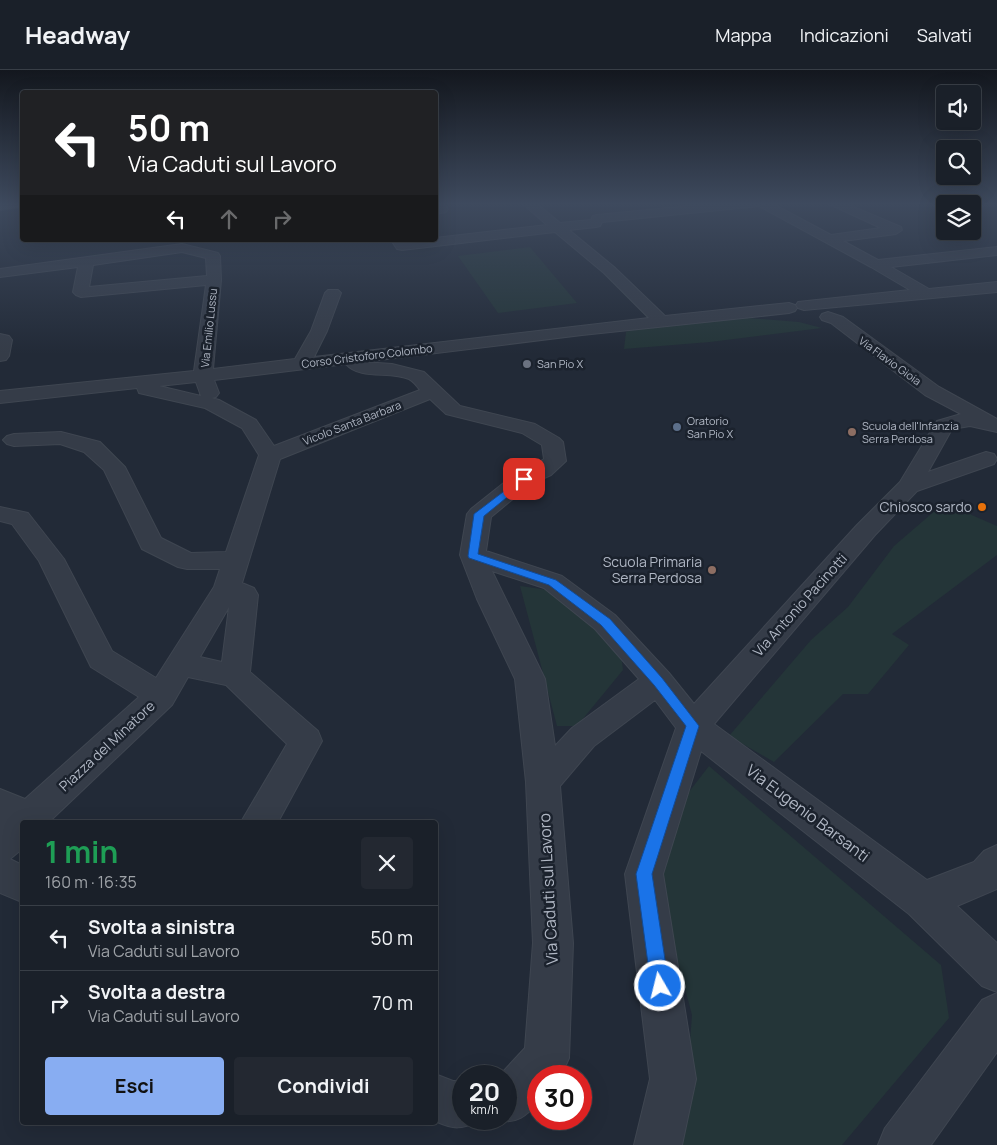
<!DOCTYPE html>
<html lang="it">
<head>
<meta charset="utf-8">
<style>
	:root { --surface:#1a2029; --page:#232831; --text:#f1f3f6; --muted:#9fa3a8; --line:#383e46; --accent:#88adf2 }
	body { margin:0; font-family:Manrope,sans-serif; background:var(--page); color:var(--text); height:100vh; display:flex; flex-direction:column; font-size:19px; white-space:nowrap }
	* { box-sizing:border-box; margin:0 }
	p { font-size:16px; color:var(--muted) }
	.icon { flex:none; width:28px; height:28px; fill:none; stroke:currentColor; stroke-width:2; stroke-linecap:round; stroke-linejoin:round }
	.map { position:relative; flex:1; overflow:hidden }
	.details { position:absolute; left:20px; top:750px; width:418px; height:305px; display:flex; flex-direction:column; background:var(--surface); border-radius:5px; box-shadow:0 5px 20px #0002,0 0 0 1px var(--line) }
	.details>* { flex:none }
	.banner { position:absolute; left:20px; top:20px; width:418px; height:152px; border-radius:5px; box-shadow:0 5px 20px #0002,0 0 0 1px var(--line); background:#202124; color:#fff; overflow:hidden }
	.controls { position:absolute; left:936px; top:15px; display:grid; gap:10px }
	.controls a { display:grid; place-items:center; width:45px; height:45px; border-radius:5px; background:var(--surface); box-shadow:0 5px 20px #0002,0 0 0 1px var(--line); font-size:25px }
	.speed { position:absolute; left:452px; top:995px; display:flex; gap:10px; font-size:25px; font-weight:700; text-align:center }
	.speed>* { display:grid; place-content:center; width:65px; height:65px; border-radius:50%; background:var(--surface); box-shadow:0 5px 20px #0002,0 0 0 1px var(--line); line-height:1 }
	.speed small { font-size:12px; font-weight:400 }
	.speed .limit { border:8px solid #d22; background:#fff; color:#111 }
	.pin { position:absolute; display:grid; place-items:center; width:42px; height:42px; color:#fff; margin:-21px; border-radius:10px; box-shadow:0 2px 8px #0006 }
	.me { position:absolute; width:55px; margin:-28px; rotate:352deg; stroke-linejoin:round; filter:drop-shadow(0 0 4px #0008) }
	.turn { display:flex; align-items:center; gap:18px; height:105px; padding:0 25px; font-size:22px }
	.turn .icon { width:65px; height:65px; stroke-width:2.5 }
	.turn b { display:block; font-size:35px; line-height:42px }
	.lanes { display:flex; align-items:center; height:48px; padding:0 25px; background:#0003; justify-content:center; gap:25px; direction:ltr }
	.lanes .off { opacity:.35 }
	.round { display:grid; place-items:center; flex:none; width:52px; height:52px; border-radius:5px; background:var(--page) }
	.summary { display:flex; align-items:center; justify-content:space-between; height:85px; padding:0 25px }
	h1 { font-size:30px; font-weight:700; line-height:38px; color:#1e9e55 }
	.primary-button { display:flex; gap:10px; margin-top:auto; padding:10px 25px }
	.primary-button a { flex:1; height:58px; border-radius:5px; background:var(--accent); color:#111; font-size:20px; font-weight:700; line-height:58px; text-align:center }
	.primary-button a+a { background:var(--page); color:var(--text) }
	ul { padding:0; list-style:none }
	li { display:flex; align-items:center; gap:15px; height:65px; padding:0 25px; border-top:1px solid var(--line) }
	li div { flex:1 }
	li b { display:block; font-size:19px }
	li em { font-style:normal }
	header { display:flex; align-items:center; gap:30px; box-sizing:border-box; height:70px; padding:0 25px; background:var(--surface); border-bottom:1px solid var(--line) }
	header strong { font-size:24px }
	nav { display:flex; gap:28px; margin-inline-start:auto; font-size:18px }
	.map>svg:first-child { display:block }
	.green { fill:#243538 }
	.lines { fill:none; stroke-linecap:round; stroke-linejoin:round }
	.minor-casing { stroke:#3f4651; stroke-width:2 }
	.major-casing { stroke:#3f4651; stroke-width:2 }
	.minor { fill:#353c48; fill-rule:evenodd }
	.major { fill:#535b68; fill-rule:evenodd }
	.route { fill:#1a73e8; stroke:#114b97 }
	.worship-dot { fill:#6b7280; stroke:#1b222d; stroke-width:2 }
	.service-dot { fill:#5c6f8a; stroke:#1b222d; stroke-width:2 }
	.education-dot { fill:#8d6e63; stroke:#1b222d; stroke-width:2 }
	.food-dot { fill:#e8710a; stroke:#1b222d; stroke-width:2 }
	.labels { text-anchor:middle; stroke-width:5; stroke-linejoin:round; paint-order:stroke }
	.far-street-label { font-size:11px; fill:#b0b7c4; stroke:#1b222d }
	.far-poi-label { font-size:11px; fill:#b0b7c4; stroke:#1b222d; text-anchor:start }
	.poi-label { font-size:14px; fill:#b0b7c4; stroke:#1b222d; text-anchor:end }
	.street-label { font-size:14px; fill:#b0b7c4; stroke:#1b222d }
	.near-street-label { font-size:16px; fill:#b0b7c4; stroke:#1b222d }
</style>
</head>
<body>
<header>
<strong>Headway</strong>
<nav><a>Mappa</a><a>Indicazioni</a><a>Salvati</a></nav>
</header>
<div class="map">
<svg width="997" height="1075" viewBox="0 0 997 1075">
	<rect width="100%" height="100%" fill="#222a37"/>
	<!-- green -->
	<path class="green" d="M 530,177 L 577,233 L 498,243 L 458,186 Z
		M 736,247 L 799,252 L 822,258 L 710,272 L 624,279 L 626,262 L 647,254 Z
		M 944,433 L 997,456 L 997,485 L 892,564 L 909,575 L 868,624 L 843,624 L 774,692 L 729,666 L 811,570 L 848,537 L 894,476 Z
		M 520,516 L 555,521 L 620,575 L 623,600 L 577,656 L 557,656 Z
		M 709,696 L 941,895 L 949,948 L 842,1075 L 682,1075 L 692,945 L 676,885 L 663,806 L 678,736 Z"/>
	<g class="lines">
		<defs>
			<path id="minor" d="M 522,133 L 536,133 L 560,153 L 591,150 L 593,146 L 597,145 L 719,133 L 771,133 L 831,165 L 881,158 L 827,133 L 844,133 L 901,157 L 902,160 L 896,164 L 843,171 L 878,190 L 997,177 L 997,185 L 891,197 L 929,219 L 997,212 L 997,222 L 804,240 L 798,238 L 796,235 L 798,232 L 910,220 L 871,197 L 759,136 L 602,152 L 600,156 L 596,157 L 569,160 L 614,197 L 665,246 L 789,233 L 795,235 L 797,238 L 795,241 L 789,243 L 582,265 L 363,292 L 392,294 L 424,302 L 460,336 L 535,354 L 559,368 L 563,372 L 566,391 L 551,405 L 531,414 L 491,447 L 486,481 L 562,506 L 615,545 L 669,603 L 694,634 L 857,455 L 900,412 L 937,351 L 961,344 L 925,325 L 831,253 L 822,250 L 820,247 L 822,244 L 828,242 L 843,247 L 939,317 L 997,349 L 997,362 L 970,356 L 952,359 L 928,402 L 986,382 L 994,384 L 997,389 L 994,394 L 917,421 L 875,465 L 714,654 L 927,810 L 974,792 L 984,781 L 997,775 L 997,819 L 957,836 L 997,873 L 997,922 L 982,916 L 909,844 L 701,681 L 663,804 L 696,1009 L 682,1075 L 634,1075 L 650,1009 L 625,804 L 676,658 L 655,630 L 594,676 L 560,716 L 573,873 L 569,988 L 561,1006 L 539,1006 L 539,1031 C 527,1045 516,1056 497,1049 L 506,1049 L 506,1006 L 499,1006 L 525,978 L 533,873 L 526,712 L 515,609 L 477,529 L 460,485 L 467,444 L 471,439 L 515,404 L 535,395 L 544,389 L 542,375 L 522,363 L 446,344 L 430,329 L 280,389 L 242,513 L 254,518 L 258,525 L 250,602 L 318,661 L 322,671 L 278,752 L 241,752 L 287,674 L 226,615 L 188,607 L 172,635 L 49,752 L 22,752 L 22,779 L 10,789 L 22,795 L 22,832 L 0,823 L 0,719 L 25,729 L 139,627 L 91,597 L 39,491 L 12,454 L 0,451 L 0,437 L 28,443 L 64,489 L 112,581 L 156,608 L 214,517 L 220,499 L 187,499 L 178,497 L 142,479 L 104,400 L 84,382 L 60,374 L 14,376 L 7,374 L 3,370 L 7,366 L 14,364 L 61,362 L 100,372 L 125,397 L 161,468 L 191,483 L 226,482 L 259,385 L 242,358 L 205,338 L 139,323 L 137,318 L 0,333 L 0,321 L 194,301 L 206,215 L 81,227 L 76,225 L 73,222 L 78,197 L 0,207 L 0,199 L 182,174 L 218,183 L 220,186 L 221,210 L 213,299 L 295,289 L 311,261 L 325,223 L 328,220 L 338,220 L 341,223 L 327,261 L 314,287 L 649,248 L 604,203 L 555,162 L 402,180 L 397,179 L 391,170 L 406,172 L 435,170 L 435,168 L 547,155 ZM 182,182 L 206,188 L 207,206 L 89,217 L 93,195 ZM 346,294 C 360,310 389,301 409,309 C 413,311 417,316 420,320 L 274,376 L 256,350 L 219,330 L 212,328 L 216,327 L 219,323 L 214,310 ZM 196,312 L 201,326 L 159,316 ZM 492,501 L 544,518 L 595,559 L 639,609 L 572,658 L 555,676 L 545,609 ZM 229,537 L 222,592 L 200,587 Z
				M 442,135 L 446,136 L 448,139 L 446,142 L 435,144 L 435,136 Z
				M 0,264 L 9,266 L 12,270 L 9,286 L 6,290 L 0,291 Z
				M 997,923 L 997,982 L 931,1075 L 878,1075 L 885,1058 L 982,930 Z
				M 435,1004 L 453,1011 L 464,1011 L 464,1049 L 481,1049 L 481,1051 C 460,1059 455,1060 435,1051 Z"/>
			<path id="major" d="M 0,133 L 22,133 L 22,137 L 0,140 Z"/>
		</defs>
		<!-- minor casing -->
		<use href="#minor" class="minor-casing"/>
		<!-- major casing -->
		<use href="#major" class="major-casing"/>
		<!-- minor -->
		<use href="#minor" class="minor"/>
		<!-- major -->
		<use href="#major" class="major"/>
	</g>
	<!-- sky -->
	<linearGradient id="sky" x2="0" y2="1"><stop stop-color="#13171e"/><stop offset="0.47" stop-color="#3e4a5e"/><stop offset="1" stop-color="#3e4a5e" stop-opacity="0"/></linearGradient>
	<rect width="997" height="284" fill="url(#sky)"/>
	<!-- route -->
	<path class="route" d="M 524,406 L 528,409 L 527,411 L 484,446 L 478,484 L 556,510 L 610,549 L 662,608 L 699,656 L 652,804 L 669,916 L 666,922 L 660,925 L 654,922 L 651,916 L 636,804 L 686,656 L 654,615 L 601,555 L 549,515 L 469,488 L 468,486 L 474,444 Z"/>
	<!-- markers -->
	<circle class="worship-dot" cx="527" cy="294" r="5"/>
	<circle class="service-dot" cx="677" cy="357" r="5"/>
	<g class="education-dot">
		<circle cx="852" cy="362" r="5"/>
		<circle cx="712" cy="500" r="5"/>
	</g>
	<circle class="food-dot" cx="982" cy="437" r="5"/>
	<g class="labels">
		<!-- far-street labels -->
		<g class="far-street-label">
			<text transform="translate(209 258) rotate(-84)" y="4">Via Emilio Lussu</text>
			<text transform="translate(367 286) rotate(-7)" y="4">Corso Cristoforo Colombo</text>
			<text transform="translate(890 291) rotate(36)" y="4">Via Flavio Gioia</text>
			<text transform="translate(352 353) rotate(-21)" y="4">Vicolo Santa Barbara</text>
		</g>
		<!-- far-poi labels -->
		<g class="far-poi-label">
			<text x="537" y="298">San Pio X</text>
			<text x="687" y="355">Oratorio<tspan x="687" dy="13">San Pio X</tspan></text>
			<text x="862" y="360">Scuola dell'Infanzia<tspan x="862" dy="13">Serra Perdosa</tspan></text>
		</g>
		<!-- poi labels -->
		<g class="poi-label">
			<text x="972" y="442">Chiosco sardo</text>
			<text x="702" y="497">Scuola Primaria<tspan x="702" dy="16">Serra Perdosa</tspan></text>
		</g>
		<!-- street labels -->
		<g class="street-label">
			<text transform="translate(800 535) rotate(-48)" y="5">Via Antonio Pacinotti</text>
			<text transform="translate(107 676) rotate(-43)" y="5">Piazza del Minatore</text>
		</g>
		<!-- near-street labels -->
		<g class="near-street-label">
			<text transform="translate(808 743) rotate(37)" y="6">Via Eugenio Barsanti</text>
			<text transform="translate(548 819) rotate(-93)" y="6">Via Caduti sul Lavoro</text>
		</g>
	</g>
</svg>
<div class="controls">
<a><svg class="icon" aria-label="sound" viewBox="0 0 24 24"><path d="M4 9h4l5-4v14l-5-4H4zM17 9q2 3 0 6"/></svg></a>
<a><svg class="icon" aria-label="search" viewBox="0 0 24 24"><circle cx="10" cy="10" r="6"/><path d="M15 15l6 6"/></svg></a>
<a><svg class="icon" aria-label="layers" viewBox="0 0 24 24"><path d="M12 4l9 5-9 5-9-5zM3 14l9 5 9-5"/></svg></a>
</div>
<div class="speed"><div>20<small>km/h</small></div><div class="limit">30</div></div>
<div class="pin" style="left:524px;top:409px;background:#d93025"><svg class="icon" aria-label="arrive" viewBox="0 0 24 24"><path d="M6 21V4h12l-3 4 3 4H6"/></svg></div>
<svg class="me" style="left:660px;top:916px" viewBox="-20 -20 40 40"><circle r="17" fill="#1a73e8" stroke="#fff" stroke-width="3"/><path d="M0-11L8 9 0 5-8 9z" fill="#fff"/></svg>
<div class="banner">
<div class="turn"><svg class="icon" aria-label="left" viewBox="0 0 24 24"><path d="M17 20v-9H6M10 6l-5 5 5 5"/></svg><div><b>50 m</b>Via Caduti sul Lavoro</div></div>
<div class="lanes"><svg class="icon" aria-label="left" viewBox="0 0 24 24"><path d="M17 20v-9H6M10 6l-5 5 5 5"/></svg><svg class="icon off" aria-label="ahead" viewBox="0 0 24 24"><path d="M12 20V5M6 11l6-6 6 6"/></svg><svg class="icon off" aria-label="right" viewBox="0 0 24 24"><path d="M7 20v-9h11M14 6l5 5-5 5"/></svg></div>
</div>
<section class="details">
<div class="summary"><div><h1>1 min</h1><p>160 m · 16:35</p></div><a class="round"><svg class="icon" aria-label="close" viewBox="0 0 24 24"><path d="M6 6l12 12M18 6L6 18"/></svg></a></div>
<ul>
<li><svg class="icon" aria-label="left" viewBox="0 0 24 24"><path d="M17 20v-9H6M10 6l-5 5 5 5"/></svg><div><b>Svolta a sinistra</b><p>Via Caduti sul Lavoro</p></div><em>50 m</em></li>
<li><svg class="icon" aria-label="right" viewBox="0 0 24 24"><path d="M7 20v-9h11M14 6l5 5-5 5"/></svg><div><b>Svolta a destra</b><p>Via Caduti sul Lavoro</p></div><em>70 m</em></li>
</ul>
<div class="primary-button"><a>Esci</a><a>Condividi</a></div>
</section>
</div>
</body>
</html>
